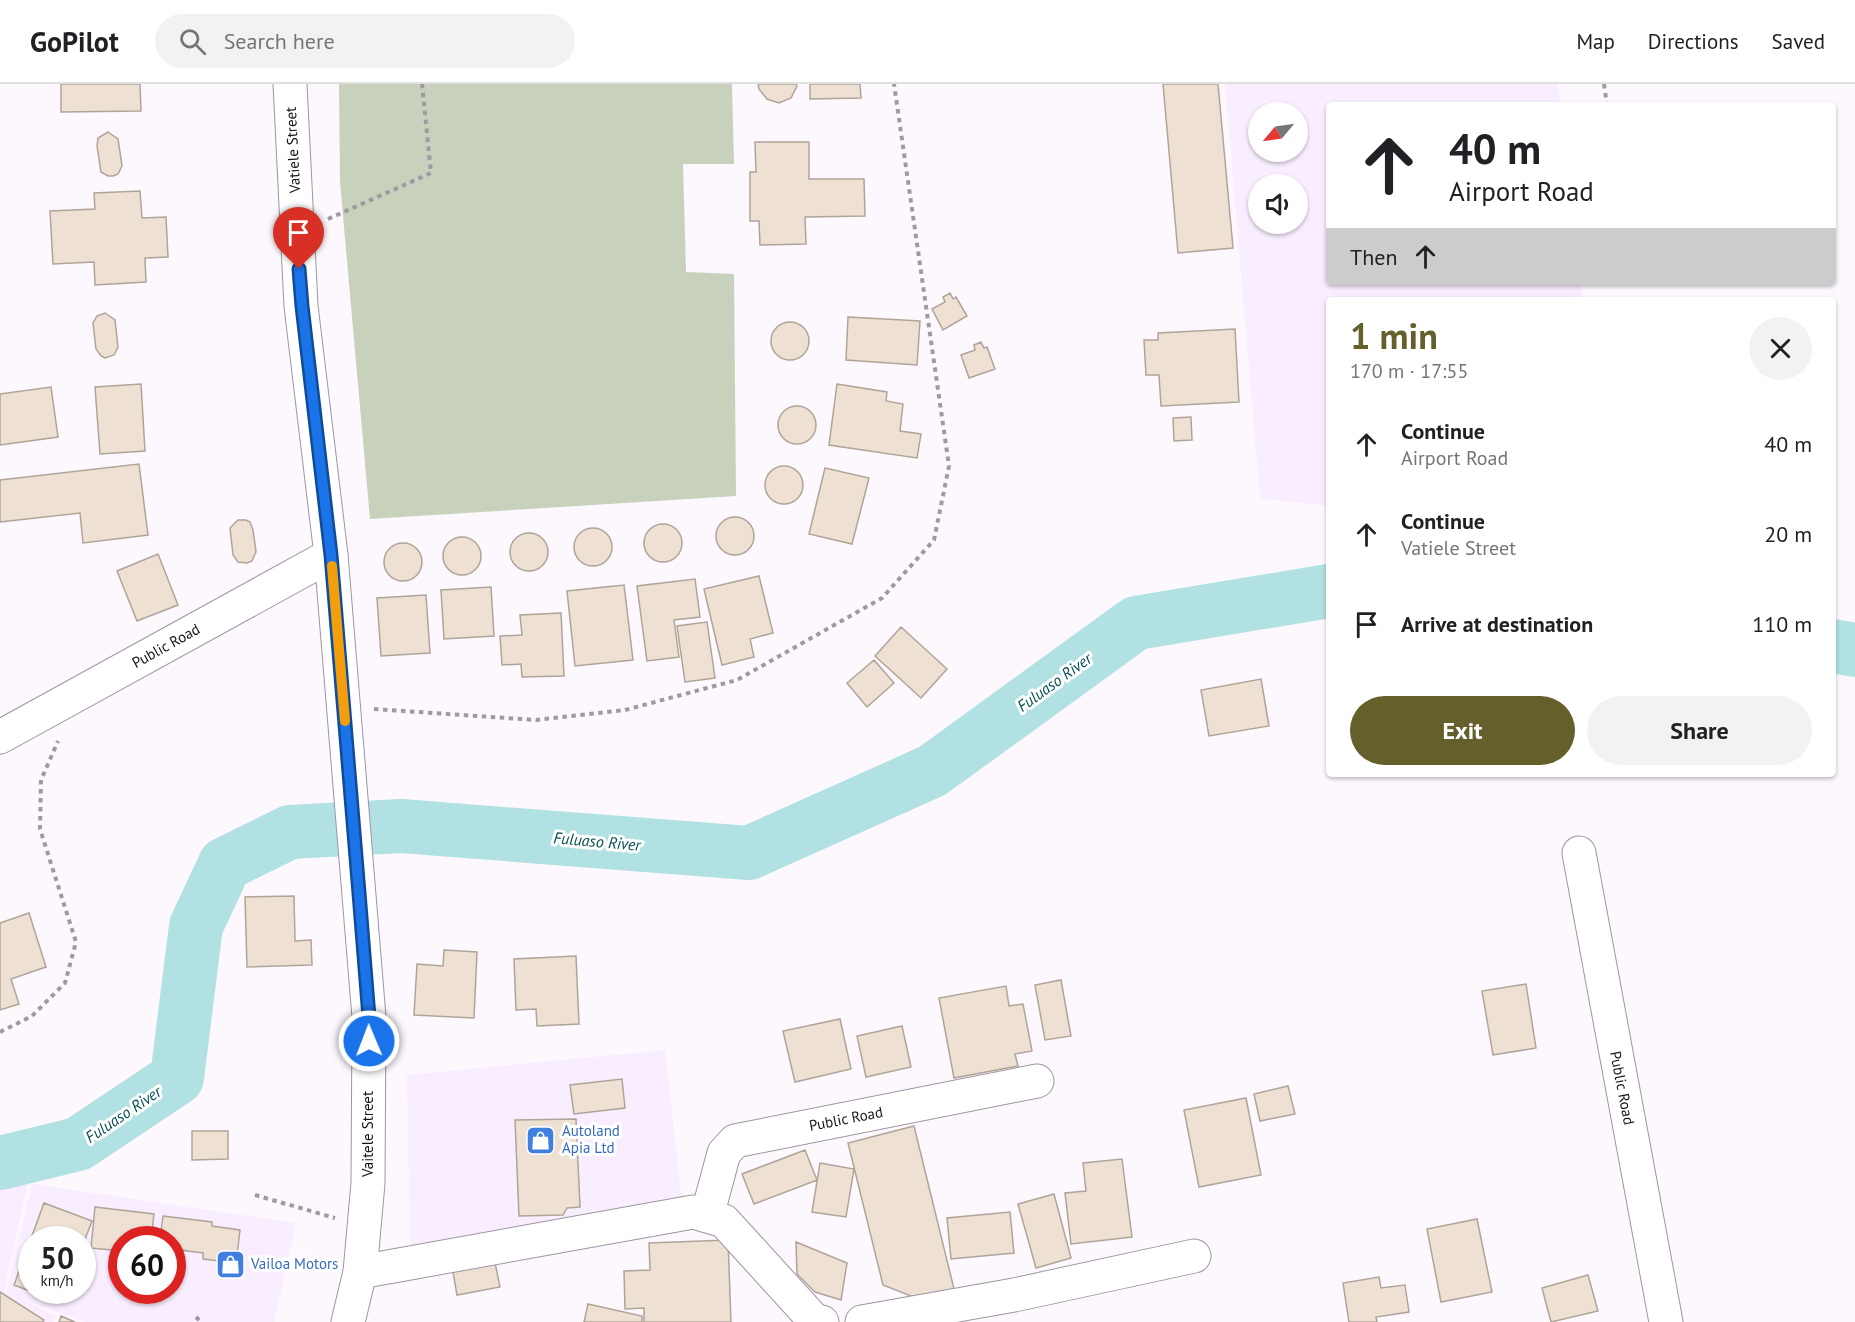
<!DOCTYPE html>
<html lang="en">
<head>
<meta charset="utf-8">
<style>
	:root { --surface:#fff; --page:#f2f2f2; --text:#202124; --muted:#757577; --line:#e0e0e0; --accent:#655f2b }
	body { margin:0; font-family:"PT Sans",sans-serif; background:var(--page); color:var(--text); height:100vh; display:flex; flex-direction:column; font-size:22px; white-space:nowrap }
	* { box-sizing:border-box; margin:0 }
	p { font-size:20px; color:var(--muted) }
	.icon { flex:none; width:33px; height:33px; fill:none; stroke:currentColor; stroke-width:2; stroke-linecap:round; stroke-linejoin:round }
	.map { position:relative; flex:1; overflow:hidden }
	.side { position:absolute; left:1326px; top:213px; width:510px; height:480px; display:flex; flex-direction:column; background:var(--surface); border-radius:6px; box-shadow:0 2px 4px #0004 }
	.side>* { flex:none }
	.hud { position:absolute; left:1326px; top:18px; width:510px; height:183px; border-radius:6px; box-shadow:0 2px 4px #0004; background:#fff; color:var(--text); overflow:hidden }
	.needle { width:39px; rotate:241deg }
	.fabs { position:absolute; left:1248px; top:18px; display:grid; gap:12px }
	.fabs a { display:grid; place-items:center; width:60px; height:60px; border-radius:50%; background:var(--surface); box-shadow:0 2px 4px #0004; font-size:30px }
	.speed { position:absolute; left:18px; top:1142px; display:flex; gap:12px; font-size:30px; font-weight:700; text-align:center }
	.speed>* { display:grid; place-content:center; width:78px; height:78px; border-radius:50%; background:var(--surface); box-shadow:0 2px 4px #0004; line-height:1 }
	.speed small { font-size:15px; font-weight:400 }
	.speed .limit { border:9px solid #d22; background:#fff; color:#111 }
	.pin { position:absolute; display:grid; place-items:center; width:51px; height:51px; color:#fff; margin:-62px -26px; border-radius:50% 50% 50% 0; rotate:-45deg; box-shadow:0 0 6px #0007 }
	.pin .icon { rotate:45deg }
	.me { position:absolute; width:66px; margin:-33px; rotate:359deg; stroke-linejoin:round; filter:drop-shadow(0 0 4px #0008) }
	.turn { display:flex; align-items:center; gap:21px; height:126px; padding:0 24px; font-size:27px }
	.turn .icon { width:78px; height:78px; stroke-width:2.5 }
	.turn b { display:block; font-size:42px; line-height:51px }
	.then { display:flex; align-items:center; height:57px; padding:0 24px; background:#0003; gap:12px; font-size:22px }
	.round { display:grid; place-items:center; flex:none; width:63px; height:63px; border-radius:32px; background:var(--page) }
	.summary { display:flex; align-items:center; justify-content:space-between; height:102px; padding:0 24px }
	h1 { font-size:36px; font-weight:600; line-height:45px; color:var(--accent) }
	.primary-button { display:flex; gap:12px; margin-top:auto; padding:12px 24px }
	.primary-button a { flex:1; height:69px; border-radius:36px; background:var(--accent); color:#fff; font-size:24px; font-weight:600; line-height:69px; text-align:center }
	.primary-button a+a { background:var(--page); color:var(--text) }
	ul { padding:0; list-style:none }
	li { display:flex; align-items:center; gap:18px; height:90px; padding:0 24px }
	li div { flex:1 }
	li b { display:block; font-size:22px }
	li em { font-style:normal }
	header { display:flex; align-items:center; gap:36px; box-sizing:border-box; height:84px; padding:0 30px; background:var(--surface); border-bottom:2px solid var(--line) }
	header strong { font-size:28px }
	nav { display:flex; gap:33px; margin-inline-start:auto; font-size:21px }
	.search { width:420px; height:54px; background:var(--page); display:flex; align-items:center; gap:15px; box-sizing:border-box; padding:0 21px; border-radius:33px; color:var(--muted); font-size:22px }
	.map>svg:first-child { display:block }
	.built { fill:#f9eeff; fill-rule:evenodd }
	.green { fill:#c7d1bb }
	.lines { fill:none; stroke-linecap:round; stroke-linejoin:round }
	.river { stroke:#b1e1e3; stroke-width:54 }
	.building { fill:#eee1d4; stroke:#b0a498; stroke-width:1.5 }
	.street-casing { stroke:#9e95a3; stroke-width:35 }
	.primary-casing { stroke:#9e95a3; stroke-width:35 }
	.path { stroke:#9e9ba0; stroke-width:4; stroke-dasharray:4.5 4.5; stroke-linecap:butt }
	.street { stroke:#fff; stroke-width:33 }
	.primary { stroke:#fff; stroke-width:33 }
	.route-casing { stroke:#114b97; stroke-width:15 }
	.route { stroke:#1a73e8; stroke-width:10 }
	.slow { stroke:#f59e0b; stroke-width:10 }
	.labels { text-anchor:middle; stroke-width:6; stroke-linejoin:round; paint-order:stroke }
	.street-label { font-size:15px; fill:#171419; stroke:#fff }
	.shop-label { font-size:15px; fill:#366cbe; stroke:#fff; text-anchor:start }
	.water-label { font-size:16px; font-style:italic; fill:#074f51; stroke:#fff }
</style>
</head>
<body>
<header>
<strong>GoPilot</strong>
<div class="search"><svg class="icon" aria-label="search" viewBox="0 0 24 24"><circle cx="10" cy="10" r="6"/><path d="M15 15l6 6"/></svg>Search here</div>
<nav><a>Map</a><a>Directions</a><a>Saved</a></nav>
</header>
<div class="map">
<svg width="1855" height="1238" viewBox="0 0 1855 1238">
	<rect width="100%" height="100%" fill="#fcf8fe"/>
	<!-- built -->
	<path class="built" d="M 1225,0 L 1558,0 L 1561,21 L 1329,21 L 1329,198 L 1580,198 L 1582,216 L 1329,216 L 1329,422 L 1260,414 ZM 1258,28 L 1298,28 L 1298,68 L 1258,68 ZM 1258,100 L 1298,100 L 1298,140 L 1258,140 Z
		M 665,966 L 682,1120 L 410,1164 L 407,991 Z
		M 28,1099 L 4,1207 L 6,1208 L 32,1100 L 296,1139 L 274,1238 L 85,1238 L 26,1217 L 56,1232 L 53,1238 L 0,1238 L 0,1102 ZM 32,1155 L 82,1155 L 82,1206 L 32,1206 ZM 122,1155 L 172,1155 L 172,1206 L 122,1206 Z"/>
	<!-- green -->
	<path class="green" d="M 339,0 L 732,0 L 734,80 L 683,80 L 686,188 L 734,190 L 736,412 L 370,435 L 340,98 Z"/>
	<g class="lines">
		<!-- river -->
		<path class="river" d="M 1833,562 L 1855,566
			M 0,1079 L 78,1060 L 177,994 L 196,842 L 225,780 L 290,748 L 401,742 L 749,769 L 932,687 L 1136,539 L 1329,507"/>
	</g>
	<!-- building -->
	<path class="building" d="M 61,0 L 140,0 L 141,27 L 61,28 Z
		M 758,0 L 796,0 L 797,2 L 791,14 L 779,19 L 767,15 L 759,5 Z
		M 810,0 L 860,0 L 861,14 L 810,15 Z
		M 1163,0 L 1218,0 L 1233,164 L 1178,169 Z
		M 108,48 L 118,55 L 122,82 L 118,90 L 113,92 L 108,92 L 101,88 L 97,62 L 98,54 Z
		M 755,58 L 809,58 L 809,95 L 864,95 L 865,132 L 805,133 L 806,160 L 760,161 L 759,137 L 750,137 L 750,88 L 756,88 Z
		M 140,107 L 142,134 L 166,133 L 168,173 L 145,174 L 146,198 L 95,201 L 94,178 L 53,180 L 50,127 L 95,125 L 94,109 Z
		M 950,209 L 953,215 L 956,213 L 967,232 L 943,246 L 932,225 L 945,218 L 943,213 Z
		M 105,229 L 115,236 L 118,263 L 114,271 L 105,274 L 101,272 L 96,265 L 93,239 L 97,232 Z
		M 848,233 L 920,237 L 917,281 L 846,276 Z
		M771 257a19 19 0 1 1 38 0a19 19 0 1 1-38 0Z
		M 1235,245 L 1239,318 L 1161,322 L 1159,291 L 1146,291 L 1144,256 L 1158,256 L 1158,249 Z
		M 981,258 L 984,264 L 987,263 L 995,285 L 969,294 L 961,271 L 975,266 L 974,261 Z
		M 141,300 L 145,367 L 100,370 L 95,303 Z
		M 837,300 L 887,308 L 886,317 L 903,320 L 900,347 L 921,350 L 917,374 L 829,361 Z
		M 51,303 L 58,353 L 0,361 L 0,310 Z
		M778 341a19 19 0 1 1 38 0a19 19 0 1 1-38 0Z
		M 1191,333 L 1192,356 L 1174,357 L 1173,334 Z
		M 139,380 L 148,451 L 83,459 L 80,429 L 0,438 L 0,396 Z
		M765 401a19 19 0 1 1 38 0a19 19 0 1 1-38 0Z
		M 825,384 L 869,394 L 852,460 L 809,450 Z
		M716 452a19 19 0 1 1 38 0a19 19 0 1 1-38 0Z
		M 238,436 L 246,436 L 250,438 L 253,446 L 256,468 L 252,477 L 247,479 L 238,478 L 233,471 L 230,444 Z
		M644 459a19 19 0 1 1 38 0a19 19 0 1 1-38 0Z
		M574 463a19 19 0 1 1 38 0a19 19 0 1 1-38 0Z
		M510 468a19 19 0 1 1 38 0a19 19 0 1 1-38 0Z
		M443 472a19 19 0 1 1 38 0a19 19 0 1 1-38 0Z
		M384 478a19 19 0 1 1 38 0a19 19 0 1 1-38 0Z
		M 158,470 L 178,521 L 137,537 L 117,487 Z
		M 759,492 L 773,549 L 750,555 L 754,573 L 722,581 L 704,505 Z
		M 695,495 L 700,533 L 674,536 L 679,573 L 647,577 L 637,502 Z
		M 624,501 L 633,576 L 575,582 L 567,507 Z
		M 491,503 L 494,552 L 444,555 L 441,506 Z
		M 426,511 L 430,569 L 381,572 L 377,514 Z
		M 561,529 L 564,592 L 522,593 L 521,580 L 502,581 L 500,552 L 522,551 L 520,531 Z
		M 707,538 L 715,594 L 685,598 L 677,542 Z
		M 901,543 L 947,585 L 921,614 L 875,572 Z
		M 874,576 L 894,599 L 867,623 L 847,599 Z
		M 1261,595 L 1269,642 L 1209,652 L 1201,606 Z
		M 294,812 L 295,857 L 311,856 L 312,881 L 247,883 L 245,813 Z
		M 29,829 L 46,883 L 11,895 L 19,920 L 0,926 L 0,839 Z
		M 444,866 L 477,868 L 474,934 L 414,931 L 417,880 L 443,882 Z
		M 576,872 L 579,940 L 537,942 L 536,925 L 516,926 L 514,875 Z
		M 1061,896 L 1071,952 L 1045,956 L 1035,901 Z
		M 1526,900 L 1536,964 L 1493,971 L 1482,907 Z
		M 1006,902 L 1009,922 L 1023,920 L 1032,967 L 1015,970 L 1018,982 L 954,994 L 939,914 Z
		M 840,935 L 851,985 L 795,998 L 783,947 Z
		M 902,942 L 911,983 L 866,993 L 857,952 Z
		M 622,995 L 625,1024 L 574,1030 L 570,1001 Z
		M 1288,1002 L 1295,1030 L 1260,1037 L 1254,1010 Z
		M 1246,1014 L 1261,1091 L 1199,1103 L 1184,1026 Z
		M 576,1035 L 580,1123 L 567,1124 L 563,1131 L 519,1132 L 515,1036 Z
		M 914,1042 L 954,1205 L 916,1214 L 883,1201 L 848,1059 Z
		M 192,1047 L 228,1047 L 228,1075 L 192,1076 Z
		M 805,1066 L 817,1096 L 754,1120 L 742,1090 Z
		M 1122,1075 L 1132,1153 L 1071,1160 L 1065,1109 L 1086,1107 L 1083,1079 Z
		M 820,1079 L 854,1085 L 846,1133 L 812,1128 Z
		M 1054,1110 L 1071,1174 L 1036,1184 L 1018,1120 Z
		M 44,1119 L 92,1137 L 82,1163 L 82,1155 L 32,1155 L 32,1206 L 67,1206 L 62,1219 L 14,1201 Z
		M 95,1123 L 154,1130 L 151,1155 L 122,1155 L 122,1167 L 91,1164 Z
		M 1010,1128 L 1014,1169 L 951,1175 L 947,1134 Z
		M 163,1132 L 212,1138 L 212,1142 L 240,1146 L 236,1179 L 203,1175 L 203,1169 L 172,1165 L 172,1155 L 160,1155 Z
		M 1477,1135 L 1492,1208 L 1441,1218 L 1427,1145 Z
		M 728,1156 L 731,1238 L 644,1238 L 644,1224 L 625,1225 L 624,1187 L 650,1186 L 649,1159 Z
		M 796,1158 L 847,1179 L 841,1216 L 815,1208 L 797,1190 Z
		M 494,1174 L 500,1203 L 457,1211 L 452,1182 Z
		M 1588,1191 L 1598,1227 L 1551,1238 L 1542,1204 Z
		M 1379,1193 L 1381,1204 L 1405,1201 L 1409,1228 L 1376,1233 L 1377,1238 L 1349,1238 L 1343,1199 Z
		M 0,1208 L 44,1236 L 43,1238 L 0,1238 Z
		M 588,1220 L 642,1232 L 642,1238 L 584,1238 Z
		M 61,1232 L 75,1238 L 59,1238 Z"/>
	<g class="lines">
		<defs>
			<path id="street" d="M 0,653 L 331,471
				M 1579,769 L 1666,1238
				M 707,1132 L 724,1069 L 735,1057 L 1037,997
				M 360,1188 L 693,1128 L 724,1137 L 815,1237 L 822,1238
				M 862,1238 L 1014,1211 L 1194,1172"/>
			<path id="primary" d="M 290,0 L 301,222 L 331,471 L 369,933 L 368,1099 L 360,1188 L 348,1238"/>
		</defs>
		<!-- street casing -->
		<use href="#street" class="street-casing"/>
		<!-- primary casing -->
		<use href="#primary" class="primary-casing"/>
		<!-- path -->
		<path class="path" d="M 1604,0 L 1607,21
			M 328,135 L 431,89 L 422,0
			M 374,625 L 536,636 L 625,626 L 737,596 L 882,514 L 934,456 L 949,382 L 894,0
			M 0,948 L 32,932 L 65,899 L 76,858 L 40,745 L 41,696 L 58,657
			M 255,1111 L 335,1134
			M 196,1233 L 201,1238"/>
		<!-- street -->
		<use href="#street" class="street"/>
		<!-- primary -->
		<use href="#primary" class="primary"/>
	</g>
	<g class="lines">
		<defs>
			<path id="route" d="M 299,185 L 302,222 L 331,471 L 359,809 L 369,933 L 369,957"/>
		</defs>
		<!-- route casing -->
		<use href="#route" class="route-casing"/>
		<!-- route -->
		<use href="#route" class="route"/>
		<!-- slow -->
		<path class="slow" d="M 332,482 L 345,637"/>
	</g>
	<!-- icons -->
	<defs>
		<symbol id="shop-square" viewBox="-11 -11 22 22"><rect x="-9" y="-9" width="18" height="18" rx="4" fill="#3f7fe0" stroke="#fff"/><path d="M-5-2.5h2.3a2.7 3.5 0 0 1 5.4 0H5L5.5 6h-11ZM-1.5-2.5h3a1.5 2.3 0 0 0-3 0Z" fill="#fff"/></symbol>
	</defs>
	<g fill-rule="evenodd">
		<use href="#shop-square" x="524" y="1040" width="33" height="33"/>
		<use href="#shop-square" x="214" y="1164" width="33" height="33"/>
	</g>
	<g class="labels">
		<!-- street labels -->
		<g class="street-label">
			<text transform="translate(293 66) rotate(-93)" y="5">Vatiele Street</text>
			<text transform="translate(166 562) rotate(-29)" y="5">Public Road</text>
			<text transform="translate(1622 1004) rotate(79)" y="5">Public Road</text>
			<text transform="translate(846 1035) rotate(-11)" y="5">Public Road</text>
			<text transform="translate(368 1050) rotate(-90)" y="5">Vaitele Street</text>
		</g>
		<!-- shop labels -->
		<g class="shop-label">
			<text x="562" y="1052">Autoland<tspan x="562" dy="17">Apia Ltd</tspan></text>
			<text x="251" y="1185">Vailoa Motors</text>
		</g>
		<!-- water labels -->
		<g class="water-label">
			<text transform="translate(1054 598) rotate(-36)" y="6">Fuluaso River</text>
			<text transform="translate(597 757) rotate(5)" y="6">Fuluaso River</text>
			<text transform="translate(123 1030) rotate(-34)" y="6">Fuluaso River</text>
		</g>
	</g>
</svg>
<div class="fabs">
<a><svg class="needle" viewBox="-14 -14 28 28"><path d="M0-13l5 13h-10z" fill="#e53935"/><path d="M0 13l5-13h-10z" fill="#757577"/></svg></a>
<a><svg class="icon" aria-label="sound" viewBox="0 0 24 24"><path d="M4 9h4l5-4v14l-5-4H4zM17 9q2 3 0 6"/></svg></a>
</div>
<div class="speed"><div>50<small>km/h</small></div><div class="limit">60</div></div>
<div class="pin" style="left:299px;top:185px;background:#d93025"><svg class="icon" aria-label="arrive" viewBox="0 0 24 24"><path d="M6 21V4h12l-3 4 3 4H6"/></svg></div>
<svg class="me" style="left:369px;top:957px" viewBox="-20 -20 40 40"><circle r="17" fill="#1a73e8" stroke="#fff" stroke-width="3"/><path d="M0-11L8 9 0 5-8 9z" fill="#fff"/></svg>
<div class="hud">
<div class="turn"><svg class="icon" aria-label="ahead" viewBox="0 0 24 24"><path d="M12 20V5M6 11l6-6 6 6"/></svg><div><b>40 m</b>Airport Road</div></div>
<div class="then">Then<svg class="icon" aria-label="ahead" viewBox="0 0 24 24"><path d="M12 20V5M6 11l6-6 6 6"/></svg></div>
</div>
<section class="side">
<div class="summary"><div><h1>1 min</h1><p>170 m · 17:55</p></div><a class="round"><svg class="icon" aria-label="close" viewBox="0 0 24 24"><path d="M6 6l12 12M18 6L6 18"/></svg></a></div>
<ul>
<li><svg class="icon" aria-label="ahead" viewBox="0 0 24 24"><path d="M12 20V5M6 11l6-6 6 6"/></svg><div><b>Continue</b><p>Airport Road</p></div><em>40 m</em></li>
<li><svg class="icon" aria-label="ahead" viewBox="0 0 24 24"><path d="M12 20V5M6 11l6-6 6 6"/></svg><div><b>Continue</b><p>Vatiele Street</p></div><em>20 m</em></li>
<li><svg class="icon" aria-label="arrive" viewBox="0 0 24 24"><path d="M6 21V4h12l-3 4 3 4H6"/></svg><div><b>Arrive at destination</b></div><em>110 m</em></li>
</ul>
<div class="primary-button"><a>Exit</a><a>Share</a></div>
</section>
</div>
</body>
</html>
